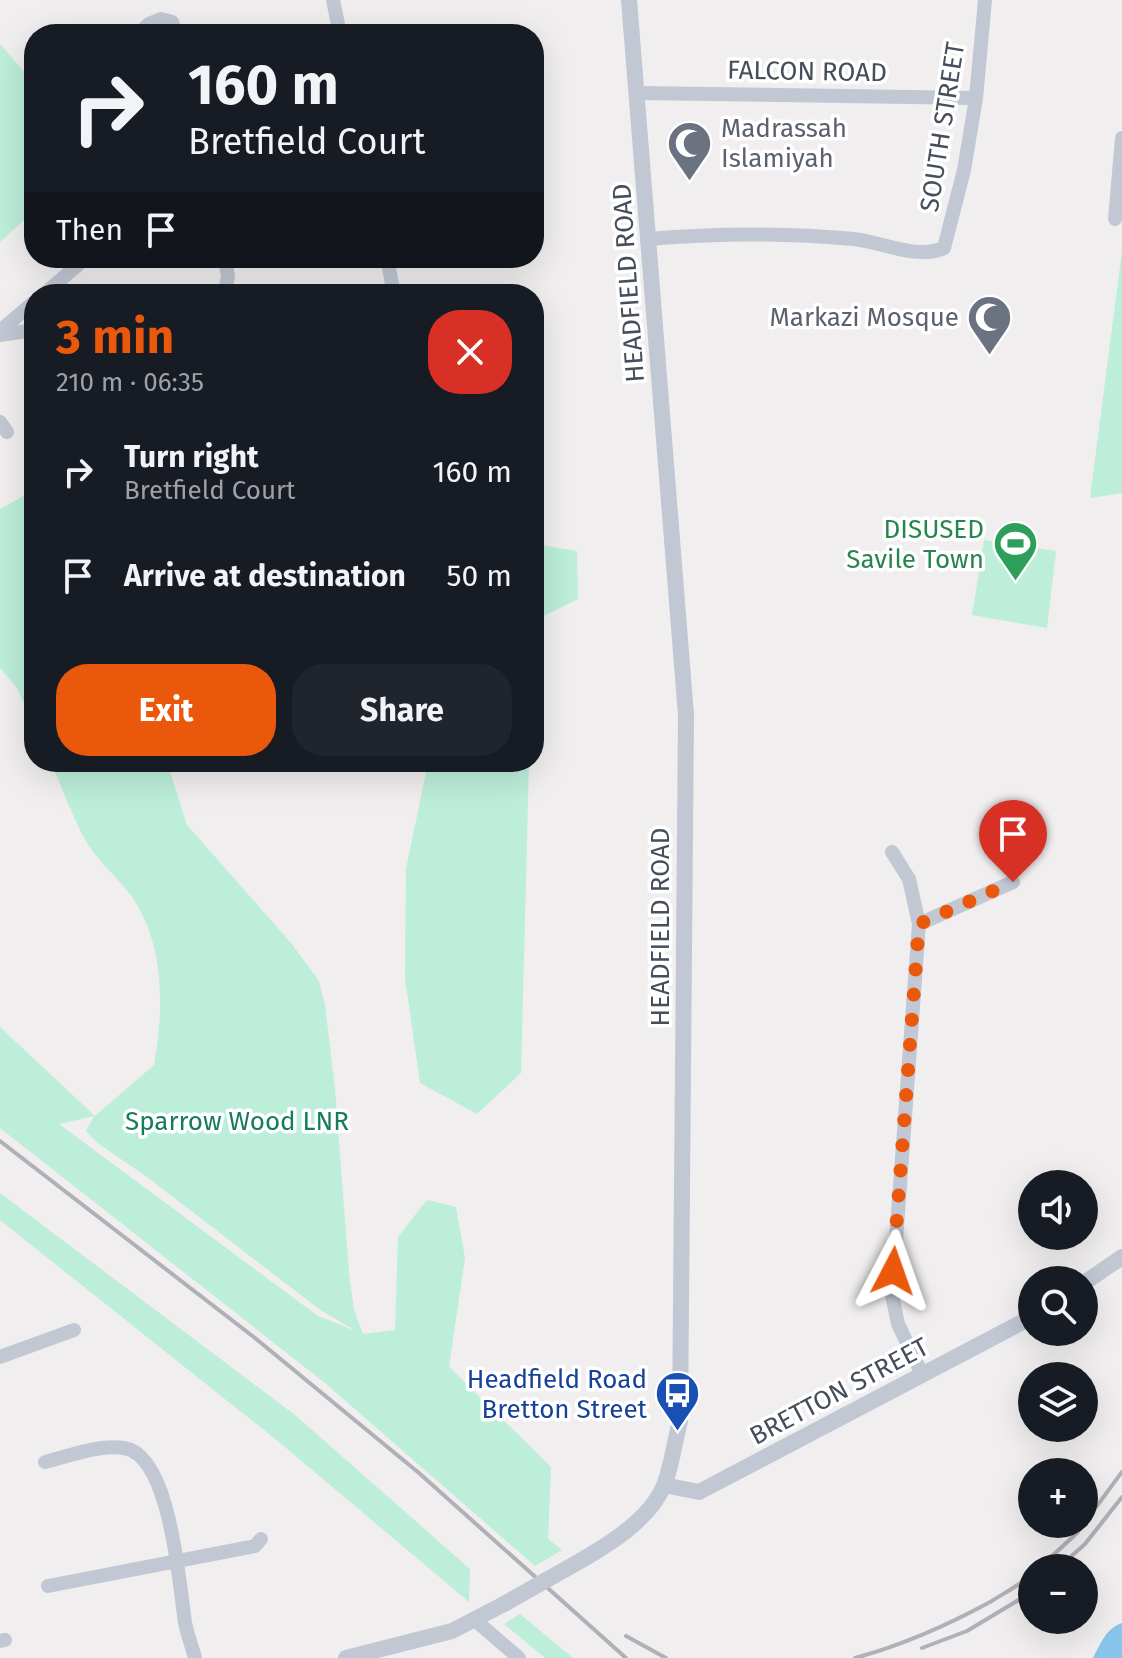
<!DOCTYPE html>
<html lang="en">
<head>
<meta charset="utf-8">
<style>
	:root { --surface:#171b24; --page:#20242c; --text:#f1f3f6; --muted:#9ea1a6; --accent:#ea580c }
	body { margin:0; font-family:"Fira Sans",sans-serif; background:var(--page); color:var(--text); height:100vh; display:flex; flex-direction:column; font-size:30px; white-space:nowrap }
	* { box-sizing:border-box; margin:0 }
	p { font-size:26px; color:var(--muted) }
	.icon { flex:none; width:44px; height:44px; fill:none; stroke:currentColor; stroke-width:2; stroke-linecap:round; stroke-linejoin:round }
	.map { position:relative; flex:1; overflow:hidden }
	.side { position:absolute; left:24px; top:284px; width:520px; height:488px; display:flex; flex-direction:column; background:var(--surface); border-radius:32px; box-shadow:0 8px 32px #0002 }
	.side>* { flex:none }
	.hud { position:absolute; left:24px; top:24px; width:520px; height:244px; border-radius:32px; box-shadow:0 8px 32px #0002; background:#171b24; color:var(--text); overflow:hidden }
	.buttons { position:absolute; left:1018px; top:1170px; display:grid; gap:16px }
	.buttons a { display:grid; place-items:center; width:80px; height:80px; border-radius:50%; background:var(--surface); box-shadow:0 8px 32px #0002; font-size:40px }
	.pin { position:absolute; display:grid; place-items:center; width:68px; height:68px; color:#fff; margin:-82px -34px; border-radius:50% 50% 50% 0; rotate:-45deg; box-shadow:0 0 8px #0007 }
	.pin .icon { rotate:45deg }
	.me { position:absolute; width:88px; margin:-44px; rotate:4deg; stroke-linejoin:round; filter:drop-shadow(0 0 6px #0008) }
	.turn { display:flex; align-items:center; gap:28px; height:168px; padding:0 32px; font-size:36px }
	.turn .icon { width:104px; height:104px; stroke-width:2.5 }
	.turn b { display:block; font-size:56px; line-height:68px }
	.then { display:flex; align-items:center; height:76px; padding:0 32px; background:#0003; gap:16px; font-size:30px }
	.round { display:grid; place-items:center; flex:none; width:84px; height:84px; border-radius:32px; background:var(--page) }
	.head { display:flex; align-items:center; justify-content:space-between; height:136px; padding:0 32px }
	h1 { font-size:48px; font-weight:700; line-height:60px; color:var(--accent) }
	.primary-button { display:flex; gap:16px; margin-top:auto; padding:16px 32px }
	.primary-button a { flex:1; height:92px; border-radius:32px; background:var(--accent); color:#fff; font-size:32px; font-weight:700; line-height:92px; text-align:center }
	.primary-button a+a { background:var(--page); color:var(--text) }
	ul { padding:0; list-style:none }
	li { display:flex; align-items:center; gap:24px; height:104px; padding:0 32px }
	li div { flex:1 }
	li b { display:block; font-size:30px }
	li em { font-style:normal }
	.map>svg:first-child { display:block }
	.green { fill:#bceed9; fill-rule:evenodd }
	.water { fill:#89c4eb }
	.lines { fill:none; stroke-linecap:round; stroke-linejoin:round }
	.minor { stroke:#c1c7d3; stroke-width:14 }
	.tertiary { stroke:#c1c7d3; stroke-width:16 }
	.rail { stroke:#b0b1b8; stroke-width:4 }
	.tertiary-bridge { stroke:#c1c7d3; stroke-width:16 }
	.route { stroke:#ea580c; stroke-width:14; stroke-dasharray:0 25.2 }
	.labels { text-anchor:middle; stroke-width:7; stroke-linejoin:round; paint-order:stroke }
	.street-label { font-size:26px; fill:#464d5b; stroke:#fff }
	.worship-label { font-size:26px; fill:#5b616d; stroke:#fff; text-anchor:start }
	.leisure-label { font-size:26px; fill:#27864d; stroke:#fff; text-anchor:end }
	.park-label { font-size:26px; fill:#177c5d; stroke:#fff }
	.transit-label { font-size:26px; fill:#164399; stroke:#fff; text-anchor:end }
</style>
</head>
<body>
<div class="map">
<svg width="1122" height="1658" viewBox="0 0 1122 1658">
	<rect width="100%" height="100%" fill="#f0eeee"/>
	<!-- green -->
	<path class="green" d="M 0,44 L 34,83 L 34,211 L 0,242 Z
		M 1122,251 L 1122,493 L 1090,498 Z
		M 34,490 L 34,725 L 17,688 L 0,668 L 0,509 Z
		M 984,540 L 1056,551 L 1047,628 L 972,615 Z
		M 534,544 L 577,551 L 578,599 L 534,621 Z
		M 51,762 L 167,762 L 187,825 L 291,943 L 319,981 L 325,1005 L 335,1089 L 349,1273 L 354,1310 L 363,1334 L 395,1330 L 398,1237 L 427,1200 L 456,1207 L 465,1258 L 449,1367 L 551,1467 L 548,1539 L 562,1550 L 535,1566 L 325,1383 L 0,1128 L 0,1027 L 95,1116 L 154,1065 C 163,1014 165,955 139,908 C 126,883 100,866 86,841 C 72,816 62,788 51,762 ZM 94,1116 L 86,1131 L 99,1144 L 147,1177 L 319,1309 L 356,1331 L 318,1316 L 59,1124 Z
		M 428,762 L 529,762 L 521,1073 L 477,1114 L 420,1083 L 405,978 L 406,869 Z
		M 0,1193 L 295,1415 L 470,1569 L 469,1602 L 279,1442 L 0,1220 Z
		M 520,1614 L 573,1658 L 545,1658 L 504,1624 Z"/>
	<!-- water -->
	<path class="water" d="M 1122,1623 L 1122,1658 L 1093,1658 C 1100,1645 1106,1628 1122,1623 Z"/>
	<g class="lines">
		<!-- minor -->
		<path class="minor" d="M 333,0 L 340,34
			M 138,34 L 149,24 L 161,19 L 172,22 L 176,34
			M 637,93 L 976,98
			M 1115,219 L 1122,138
			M 649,239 C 716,233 786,233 854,239 C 882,242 917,260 944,248 L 964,170 L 976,98 L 985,0
			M 387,258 L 394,294
			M 44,294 L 86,258
			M 224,294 L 228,277 L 225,258
			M 0,331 L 34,302
			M 0,335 L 34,330
			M 0,422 L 7,432
			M 892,852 L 909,879 L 919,924 L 892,1295 L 898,1324 L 922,1374
			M 919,924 L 1013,882
			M 0,1357 L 74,1330
			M 45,1462 C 69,1456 99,1444 124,1448 C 171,1455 179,1585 185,1622 C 187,1634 192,1646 195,1658
			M 48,1586 L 255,1546 L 261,1539
			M 475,1620 L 519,1658
			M 0,1641 L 5,1640"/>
		<!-- tertiary -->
		<path class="tertiary" d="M 1084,1283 L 1122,1257
			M 664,1485 L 699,1492 L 1032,1317
			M 573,1565 C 605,1547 651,1520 665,1483 C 672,1463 675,1441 680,1421 L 686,715 L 629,0
			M 346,1658 L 452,1631 L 504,1604"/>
		<!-- rail -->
		<path class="rail" d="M 0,1141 L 255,1338 L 419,1473 L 626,1658
			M 1039,1568 L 1077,1533 L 1122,1472
			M 1058,1568 L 1085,1544 L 1122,1497
			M 626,1636 L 666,1658
			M 922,1648 L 967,1631 L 1032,1592
			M 855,1658 C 903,1645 946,1626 990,1602 C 1004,1593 1019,1586 1032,1574"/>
		<!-- tertiary-bridge -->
		<path class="tertiary-bridge" d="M 504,1604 L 573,1565"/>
	</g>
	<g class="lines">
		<!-- route -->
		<path class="route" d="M 893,1271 L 919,924 L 1013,882"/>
	</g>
	<!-- icons -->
	<defs>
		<symbol id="mosque-pin" viewBox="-11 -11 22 30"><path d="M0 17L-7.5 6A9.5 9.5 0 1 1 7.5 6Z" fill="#6b7280" stroke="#fff"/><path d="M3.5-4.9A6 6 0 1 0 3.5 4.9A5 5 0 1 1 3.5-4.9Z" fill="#fff"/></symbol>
		<symbol id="stadium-pin" viewBox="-11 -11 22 30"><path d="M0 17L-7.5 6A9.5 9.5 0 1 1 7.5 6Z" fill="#2e9e5b" stroke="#fff"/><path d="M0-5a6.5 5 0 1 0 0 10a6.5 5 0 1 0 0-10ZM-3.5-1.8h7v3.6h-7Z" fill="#fff"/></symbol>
		<symbol id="bus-pin" viewBox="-11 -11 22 30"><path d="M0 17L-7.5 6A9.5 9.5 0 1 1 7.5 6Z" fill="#1a4fb4" stroke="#fff"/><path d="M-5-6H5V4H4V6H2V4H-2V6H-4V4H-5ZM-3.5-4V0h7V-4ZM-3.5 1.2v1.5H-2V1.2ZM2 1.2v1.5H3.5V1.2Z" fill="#fff"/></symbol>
	</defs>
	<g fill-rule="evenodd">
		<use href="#mosque-pin" x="664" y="118" width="51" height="69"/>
		<use href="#mosque-pin" x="964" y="292" width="51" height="69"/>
		<use href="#stadium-pin" x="990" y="518" width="51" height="69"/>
		<use href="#bus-pin" x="652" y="1368" width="51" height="69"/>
	</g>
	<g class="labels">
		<!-- street labels -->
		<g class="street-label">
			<text transform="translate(807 71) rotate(1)" y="9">FALCON ROAD</text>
			<text transform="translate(942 127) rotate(-81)" y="9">SOUTH STREET</text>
			<text transform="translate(628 283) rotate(-94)" y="9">HEADFIELD ROAD</text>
			<text transform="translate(660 927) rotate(-90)" y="9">HEADFIELD ROAD</text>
			<text transform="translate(839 1391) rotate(-28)" y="9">BRETTON STREET</text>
		</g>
		<!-- worship labels -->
		<g class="worship-label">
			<text x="721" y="137">Madrassah<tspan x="721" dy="30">Islamiyah</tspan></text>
			<text x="959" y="326" text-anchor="end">Markazi Mosque</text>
		</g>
		<!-- leisure labels -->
		<g class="leisure-label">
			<text x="984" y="538">DISUSED<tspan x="984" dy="30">Savile Town</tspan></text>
		</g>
		<!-- park labels -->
		<g class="park-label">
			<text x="237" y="1130">Sparrow Wood LNR</text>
		</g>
		<!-- transit labels -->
		<g class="transit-label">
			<text x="647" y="1388">Headfield Road<tspan x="647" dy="30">Bretton Street</tspan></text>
		</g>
	</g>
</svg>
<div class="buttons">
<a><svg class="icon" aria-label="sound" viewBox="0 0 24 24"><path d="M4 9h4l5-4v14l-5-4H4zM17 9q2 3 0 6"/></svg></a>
<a><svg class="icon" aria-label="search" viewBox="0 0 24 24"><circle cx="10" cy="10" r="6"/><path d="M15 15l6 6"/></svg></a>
<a><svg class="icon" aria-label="layers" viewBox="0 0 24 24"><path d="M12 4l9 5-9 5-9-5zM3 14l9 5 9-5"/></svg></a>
<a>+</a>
<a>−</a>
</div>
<div class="pin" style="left:1013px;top:882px;background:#d93025"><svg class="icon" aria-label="arrive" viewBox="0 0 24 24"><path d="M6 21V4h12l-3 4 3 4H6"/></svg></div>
<svg class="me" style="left:893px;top:1271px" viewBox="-20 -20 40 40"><path d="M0-17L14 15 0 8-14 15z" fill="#ea580c" stroke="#fff" stroke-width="4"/></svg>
<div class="hud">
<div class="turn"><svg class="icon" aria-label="right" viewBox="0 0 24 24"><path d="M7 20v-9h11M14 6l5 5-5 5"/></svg><div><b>160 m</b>Bretfield Court</div></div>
<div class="then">Then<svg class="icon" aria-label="arrive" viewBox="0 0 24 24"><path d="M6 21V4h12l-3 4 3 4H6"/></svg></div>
</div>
<section class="side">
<div class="head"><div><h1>3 min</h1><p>210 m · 06:35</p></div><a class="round" style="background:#d93025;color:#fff"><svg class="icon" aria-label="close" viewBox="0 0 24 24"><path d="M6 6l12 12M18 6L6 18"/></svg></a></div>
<ul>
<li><svg class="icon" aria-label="right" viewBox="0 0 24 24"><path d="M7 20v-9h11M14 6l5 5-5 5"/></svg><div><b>Turn right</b><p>Bretfield Court</p></div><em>160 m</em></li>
<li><svg class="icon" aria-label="arrive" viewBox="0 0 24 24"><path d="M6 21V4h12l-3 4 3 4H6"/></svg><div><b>Arrive at destination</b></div><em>50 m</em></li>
</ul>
<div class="primary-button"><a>Exit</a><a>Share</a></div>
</section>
</div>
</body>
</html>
